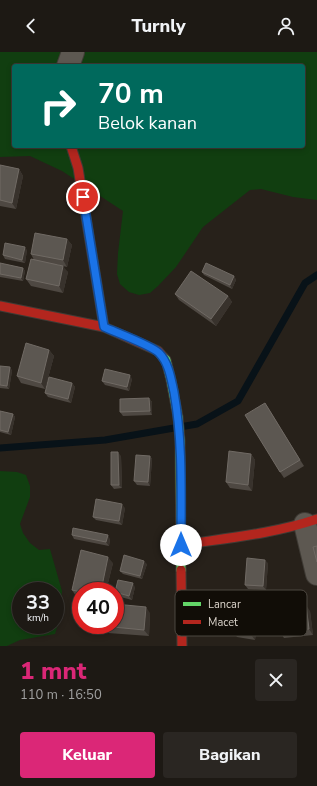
<!DOCTYPE html>
<html lang="id">
<head>
<meta charset="utf-8">
<style>
	:root { --surface:#1d1914; --page:#2a2622; --text:#f1f3f6; --muted:#a0a0a0; --line:#3b3834; --accent:#db2777 }
	body { margin:0; font-family:"Nunito Sans",sans-serif; background:var(--page); color:var(--text); height:100vh; display:flex; flex-direction:column; font-size:15px; white-space:nowrap }
	* { box-sizing:border-box; margin:0 }
	p { font-size:13px; color:var(--muted) }
	.icon { flex:none; width:22px; height:22px; fill:none; stroke:currentColor; stroke-width:2; stroke-linecap:round; stroke-linejoin:round }
	.map { position:relative; height:594px; overflow:hidden }
	.panel { display:flex; flex-direction:column; background:var(--surface); flex:1 }
	.panel>* { flex:none }
	.banner { position:absolute; left:12px; top:12px; width:293px; height:84px; border-radius:4px; box-shadow:0 2px 6px #0003,0 0 0 1px var(--line); background:#00695c; color:#fff; overflow:hidden }
	.speed { position:absolute; left:12px; top:530px; display:flex; gap:8px; font-size:20px; font-weight:700; text-align:center }
	.speed>* { display:grid; place-content:center; width:52px; height:52px; border-radius:50%; background:var(--surface); box-shadow:0 2px 6px #0003,0 0 0 1px var(--line); line-height:1 }
	.speed small { font-size:10px; font-weight:400 }
	.speed .limit { border:6px solid #d22; background:#fff; color:#111 }
	.pin { position:absolute; display:grid; place-items:center; width:34px; height:34px; color:#fff; margin:-17px; border:2px solid #fff; border-radius:50%; box-shadow:0 1px 4px #0007 }
	.me { position:absolute; width:44px; margin:-22px; rotate:0deg; stroke-linejoin:round; filter:drop-shadow(0 0 3px #0008) }
	.turn { display:flex; align-items:center; gap:14px; height:84px; padding:0 20px; font-size:18px }
	.turn .icon { width:52px; height:52px; stroke-width:2.5 }
	.turn b { display:block; font-size:28px; line-height:34px }
	.round { display:grid; place-items:center; flex:none; width:42px; height:42px; border-radius:4px; background:var(--page) }
	.head { display:flex; align-items:center; justify-content:space-between; height:68px; padding:0 20px }
	h1 { font-size:24px; font-weight:800; line-height:30px; color:var(--accent) }
	.button { display:flex; gap:8px; margin-top:auto; padding:8px 20px }
	.button a { flex:1; height:46px; border-radius:4px; background:var(--accent); color:#fff; font-size:16px; font-weight:800; line-height:46px; text-align:center }
	.button a+a { background:var(--page); color:var(--text) }
	header { display:flex; justify-content:space-between; align-items:center; height:52px; padding:0 20px; background:var(--surface); font-size:18px; font-weight:800 }
	.map>svg:first-child { display:block }
	.green { fill:#113e10; fill-rule:evenodd }
	.lines { fill:none; stroke-linecap:round; stroke-linejoin:round }
	.stream { stroke:#081218; stroke-width:7 }
	.street-casing { stroke:#3f3b35; stroke-width:24 }
	.fast-casing { stroke:#3f3b35; stroke-width:11 }
	.jam-casing { stroke:#3f3b35; stroke-width:11 }
	.street { stroke:#5d5851; stroke-width:22 }
	.fast { stroke:#63d668; stroke-width:9 }
	.jam { stroke:#b3261e; stroke-width:9 }
	.wall { fill:#4e4842 }
	.shaded-wall { fill:#38322c }
	.building { fill:#5c5751; stroke:#706a64 }
	.route-casing { stroke:#114b97; stroke-width:10 }
	.route { stroke:#1a73e8; stroke-width:7 }
	.key { fill:#110d07; stroke:#4d4841; stroke-width:1 }
	.key-label { font-size:11px; fill:#d9d2c9 }
</style>
</head>
<body>
<header><svg class="icon" aria-label="back" viewBox="0 0 24 24"><path d="M15 5l-7 7 7 7"/></svg>Turnly<svg class="icon" aria-label="person" viewBox="0 0 24 24"><circle cx="12" cy="8" r="4"/><path d="M4 21q1-7 8-7t8 7"/></svg></header>
<div class="map">
<svg width="317" height="594" viewBox="0 0 317 594">
	<rect width="100%" height="100%" fill="#27211a"/>
	<!-- green -->
	<path class="green" d="M 0,0 L 317,0 L 317,148 L 293,145 L 261,137 L 250,138 L 203,175 L 176,215 L 158,234 L 150,241 L 139,243 L 129,240 L 120,232 L 117,222 L 118,201 L 123,159 L 62,119 L 30,104 L 0,105 ZM 14,14 L 303,14 L 303,94 L 14,94 Z
		M 0,419 L 17,420 L 26,423 L 30,434 L 30,445 L 20,472 L 23,481 L 30,491 L 39,498 L 50,497 L 62,539 L 58,572 L 55,582 L 20,588 L 7,594 L 0,594 ZM 21,539 L 55,539 L 55,573 L 21,573 Z"/>
	<g class="lines">
		<!-- stream -->
		<path class="stream" d="M 0,396 L 105,388 L 197,372 L 238,349 L 305,231 L 317,223"/>
		<defs>
			<path id="street" d="M 68,14 L 73,0
				M 305,472 L 317,522"/>
			<path id="fast" d="M 163,305 L 166,308 L 171,328 L 178,365 L 180,389 L 181,518"/>
			<path id="jam" d="M 71,94 L 78,116 L 104,275
				M 0,254 L 104,275 L 158,299 L 163,305
				M 181,493 C 227,486 273,482 317,467
				M 181,518 L 182,594"/>
		</defs>
		<!-- street casing -->
		<use href="#street" class="street-casing"/>
		<!-- fast casing -->
		<use href="#fast" class="fast-casing"/>
		<!-- jam casing -->
		<use href="#jam" class="jam-casing"/>
		<!-- street -->
		<use href="#street" class="street"/>
		<!-- fast -->
		<use href="#fast" class="fast"/>
		<!-- jam -->
		<use href="#jam" class="jam"/>
	</g>
	<!-- wall -->
	<path class="wall" d="M 0,113 L 19,117 L 23,124 L 16,157 L 0,154 Z
		M 67,187 L 72,193 L 67,215 L 55,212 L 68,220 L 63,241 L 31,234 L 26,227 L 34,208 L 31,202 Z
		M 27,198 L 25,211 L 5,207 L 3,203 Z
		M 0,211 L 23,216 L 25,219 L 23,229 L 0,225 Z
		M 202,220 L 234,224 L 236,228 L 232,237 L 204,223 Z
		M 175,242 L 228,244 L 232,250 L 216,274 L 179,248 Z
		M 49,298 L 54,304 L 45,337 L 21,331 L 17,324 Z
		M 0,314 L 10,315 L 12,319 L 9,337 L 0,336 Z
		M 132,327 L 129,339 L 105,333 L 102,329 Z
		M 72,331 L 75,335 L 71,351 L 48,345 L 45,341 Z
		M 149,346 L 152,350 L 152,363 L 123,364 L 120,360 Z
		M 265,351 L 304,414 L 284,426 L 280,420 Z
		M 0,359 L 13,362 L 15,365 L 11,383 L 0,380 Z
		M 251,402 L 255,408 L 252,439 L 230,436 L 226,430 Z
		M 121,404 L 122,436 L 114,437 L 111,433 Z
		M 150,404 L 152,407 L 150,434 L 137,433 L 134,429 Z
		M 125,456 L 122,473 L 96,468 L 93,465 Z
		M 72,483 L 110,487 L 109,494 L 74,487 Z
		M 113,511 L 106,539 L 81,539 L 81,545 L 76,544 L 72,538 Z
		M 268,511 L 266,538 L 248,537 L 245,533 Z
		M 147,512 L 142,527 L 123,522 L 120,519 Z
		M 135,535 L 132,548 L 117,544 L 115,541 L 115,539 Z
		M 256,554 L 259,558 L 255,588 L 237,585 L 235,582 Z
		M 310,559 L 313,583 L 284,586 L 280,580 Z
		M 150,561 L 149,584 L 108,581 L 103,574 Z"/>
	<!-- shaded-wall -->
	<path class="shaded-wall" d="M 19,117 L 23,124 L 16,157 L 12,151 Z
		M 67,187 L 72,193 L 67,215 L 63,208 Z
		M 25,195 L 27,198 L 25,211 L 22,208 Z
		M 63,214 L 68,220 L 63,241 L 59,234 Z
		M 23,216 L 25,219 L 23,229 L 21,226 Z
		M 234,224 L 236,228 L 232,237 L 230,233 Z
		M 228,244 L 232,250 L 216,274 L 211,267 Z
		M 49,298 L 54,304 L 45,337 L 41,331 Z
		M 10,315 L 12,319 L 9,337 L 7,334 Z
		M 130,323 L 132,327 L 129,339 L 127,335 Z
		M 72,331 L 75,335 L 71,351 L 68,347 Z
		M 149,346 L 152,350 L 152,363 L 150,359 Z
		M 265,351 L 269,357 L 304,414 L 300,408 Z
		M 13,362 L 15,365 L 11,383 L 8,380 Z
		M 118,400 L 121,404 L 122,436 L 119,433 Z
		M 251,402 L 255,408 L 252,439 L 248,433 Z
		M 150,404 L 152,407 L 150,434 L 148,430 Z
		M 122,452 L 125,456 L 122,473 L 119,469 Z
		M 108,483 L 110,487 L 109,494 L 106,490 Z
		M 108,505 L 113,511 L 106,539 L 101,539 Z
		M 265,508 L 268,511 L 266,538 L 263,534 Z
		M 144,509 L 147,512 L 142,527 L 140,524 Z
		M 133,531 L 135,535 L 132,548 L 129,544 Z
		M 306,553 L 310,559 L 313,583 L 309,577 Z
		M 256,554 L 259,558 L 255,588 L 252,584 Z
		M 146,555 L 150,561 L 149,584 L 144,578 Z"/>
	<!-- building -->
	<path class="building" d="M 0,113 L 19,117 L 12,151 L 0,148 Z
		M 35,181 L 67,187 L 63,208 L 31,202 Z
		M 5,191 L 25,195 L 22,208 L 3,203 Z
		M 31,207 L 63,214 L 59,234 L 26,227 Z
		M 0,211 L 23,216 L 21,226 L 0,222 Z
		M 206,211 L 234,224 L 230,233 L 202,220 Z
		M 191,219 L 228,244 L 211,267 L 175,242 Z
		M 26,291 L 49,298 L 41,331 L 17,324 Z
		M 0,314 L 10,315 L 7,334 L 0,333 Z
		M 105,317 L 130,323 L 127,335 L 102,329 Z
		M 49,325 L 72,331 L 68,347 L 45,341 Z
		M 149,346 L 150,359 L 120,360 L 120,347 Z
		M 265,351 L 300,408 L 280,420 L 245,363 Z
		M 0,359 L 13,362 L 8,380 L 0,378 Z
		M 229,399 L 251,402 L 248,433 L 226,430 Z
		M 111,400 L 118,400 L 119,433 L 111,433 Z
		M 136,403 L 150,404 L 148,430 L 134,429 Z
		M 96,447 L 122,452 L 119,469 L 93,465 Z
		M 73,476 L 108,483 L 106,490 L 72,483 Z
		M 317,494 L 317,510 L 313,495 Z
		M 81,498 L 108,505 L 101,539 L 81,539 L 81,540 L 72,538 Z
		M 124,503 L 144,509 L 140,524 L 120,519 Z
		M 247,506 L 265,508 L 263,534 L 245,533 Z
		M 118,528 L 133,531 L 129,544 L 115,540 Z
		M 115,552 L 146,555 L 144,578 L 103,574 L 103,573 L 115,573 Z
		M 306,553 L 309,577 L 280,580 L 277,556 Z"/>
	<g class="lines">
		<defs>
			<path id="route" d="M 83,145 L 104,275 C 115,280 153,294 159,301 C 169,311 171,327 174,340 C 183,391 181,442 181,493"/>
		</defs>
		<!-- route casing -->
		<use href="#route" class="route-casing"/>
		<!-- route -->
		<use href="#route" class="route"/>
	</g>
	<!-- legend -->
	<rect x="175" y="538" width="132" height="46" rx="6" class="key"/>
	<rect x="183" y="550" width="18" height="4" fill="#63d668"/>
	<rect x="183" y="568" width="18" height="4" fill="#b3261e"/>
	<g class="key-label">
		<text x="208" y="556">Lancar</text>
		<text x="208" y="574">Macet</text>
	</g>
</svg>
<div class="speed"><div>33<small>km/h</small></div><div class="limit">40</div></div>
<div class="pin" style="left:83px;top:145px;background:#d93025"><svg class="icon" aria-label="arrive" viewBox="0 0 24 24"><path d="M6 21V4h12l-3 4 3 4H6"/></svg></div>
<svg class="me" style="left:181px;top:493px" viewBox="-20 -20 40 40"><circle r="19" fill="#fff"/><path d="M0-13L10 11 0 6-10 11z" fill="#1a73e8"/></svg>
<div class="banner">
<div class="turn"><svg class="icon" aria-label="right" viewBox="0 0 24 24"><path d="M7 20v-9h11M14 6l5 5-5 5"/></svg><div><b>70 m</b>Belok kanan</div></div>
</div>
</div>
<section class="panel">
<div class="head"><div><h1>1 mnt</h1><p>110 m · 16:50</p></div><a class="round"><svg class="icon" aria-label="close" viewBox="0 0 24 24"><path d="M6 6l12 12M18 6L6 18"/></svg></a></div>
<div class="button"><a>Keluar</a><a>Bagikan</a></div>
</section>
</body>
</html>
